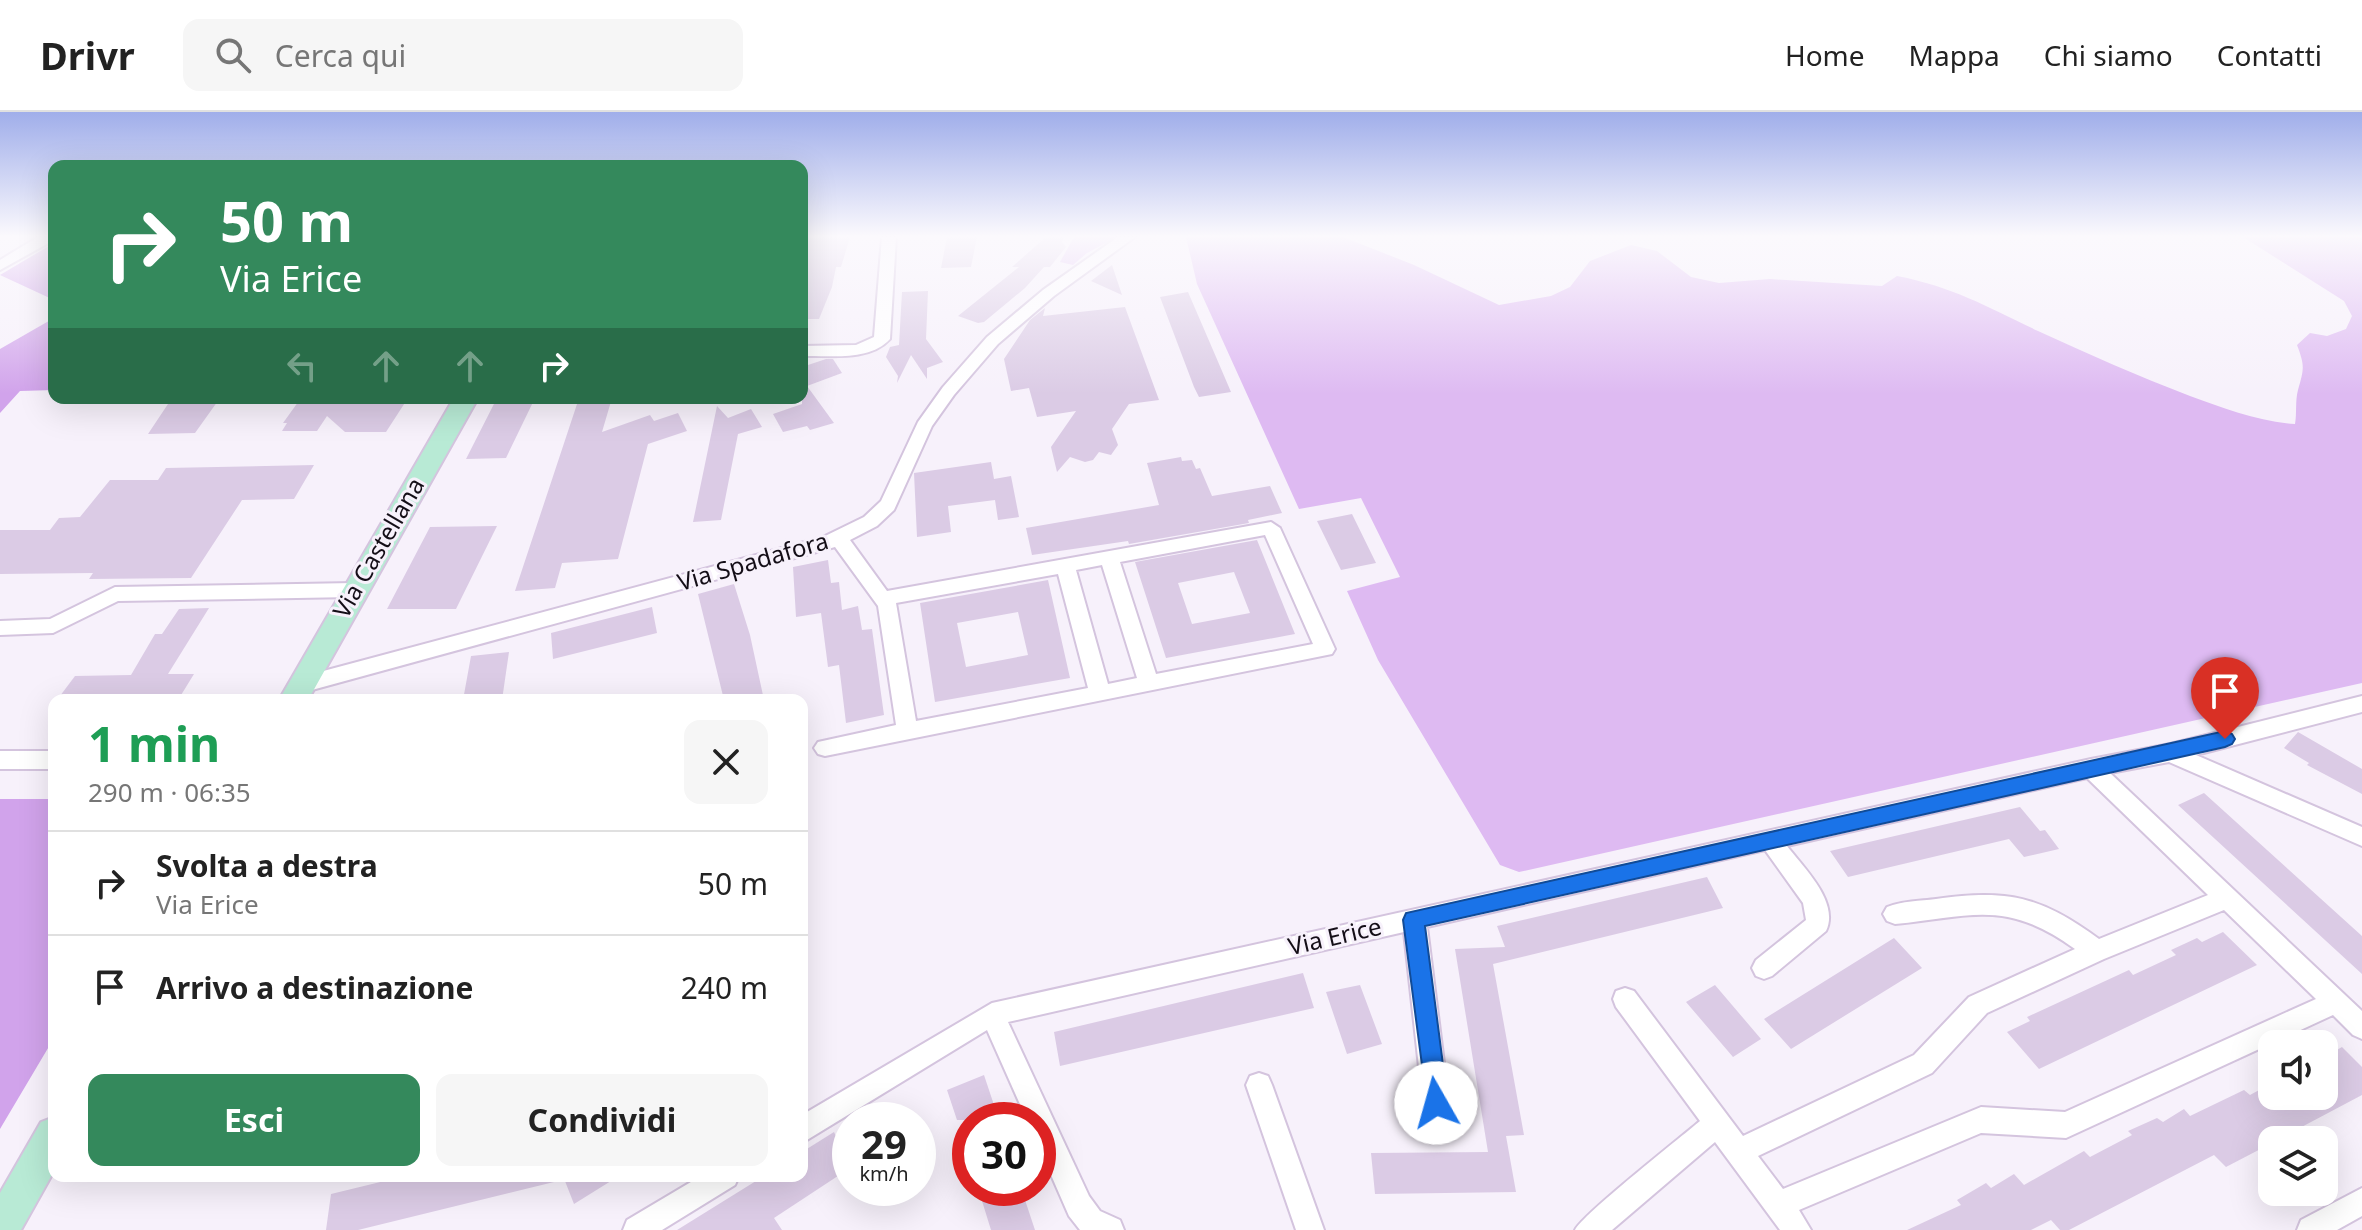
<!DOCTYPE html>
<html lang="it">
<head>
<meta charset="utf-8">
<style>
	:root { --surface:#fff; --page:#f6f6f6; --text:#222; --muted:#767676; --line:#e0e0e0; --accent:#34895c }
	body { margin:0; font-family:"Noto Sans",sans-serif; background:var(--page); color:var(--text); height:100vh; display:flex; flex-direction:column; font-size:30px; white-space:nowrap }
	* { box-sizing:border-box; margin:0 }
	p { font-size:26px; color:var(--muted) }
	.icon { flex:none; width:44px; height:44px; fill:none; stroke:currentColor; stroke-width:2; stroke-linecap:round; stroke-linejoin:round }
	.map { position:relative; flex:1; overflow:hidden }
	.drawer { position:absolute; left:48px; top:582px; width:760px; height:488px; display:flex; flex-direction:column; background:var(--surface); border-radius:16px; box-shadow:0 8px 32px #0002 }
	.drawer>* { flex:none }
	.guide { position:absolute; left:48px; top:48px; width:760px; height:244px; border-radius:16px; box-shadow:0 8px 32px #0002; background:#34895c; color:#fff; overflow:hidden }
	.tools { position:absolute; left:2258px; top:918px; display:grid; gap:16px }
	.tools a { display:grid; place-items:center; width:80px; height:80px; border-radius:16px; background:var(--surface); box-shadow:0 8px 32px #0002; font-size:40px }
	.speed { position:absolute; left:832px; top:990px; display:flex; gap:16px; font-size:40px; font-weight:700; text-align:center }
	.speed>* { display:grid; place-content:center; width:104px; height:104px; border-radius:50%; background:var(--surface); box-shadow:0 8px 32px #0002; line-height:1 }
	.speed small { font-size:20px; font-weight:400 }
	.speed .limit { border:12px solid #d22; background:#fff; color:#111 }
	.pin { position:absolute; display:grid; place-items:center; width:68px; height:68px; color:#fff; margin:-82px -34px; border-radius:50% 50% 50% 0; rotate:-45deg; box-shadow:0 0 8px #0007 }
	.pin .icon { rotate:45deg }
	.me { position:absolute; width:88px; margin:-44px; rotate:353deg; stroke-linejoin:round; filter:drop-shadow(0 0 6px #0008) }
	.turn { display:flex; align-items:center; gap:28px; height:168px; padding:0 40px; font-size:36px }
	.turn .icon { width:104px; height:104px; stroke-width:2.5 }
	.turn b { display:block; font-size:56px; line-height:68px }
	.lanes { display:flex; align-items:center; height:76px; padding:0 40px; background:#0003; justify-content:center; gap:40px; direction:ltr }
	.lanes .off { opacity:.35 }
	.round { display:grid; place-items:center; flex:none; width:84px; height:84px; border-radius:16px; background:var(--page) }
	.headline { display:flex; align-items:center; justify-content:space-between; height:136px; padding:0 40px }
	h1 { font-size:48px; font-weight:700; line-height:60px; color:#1e9e55 }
	.cta { display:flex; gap:16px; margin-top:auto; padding:16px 40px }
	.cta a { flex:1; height:92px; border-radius:16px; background:var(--accent); color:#fff; font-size:32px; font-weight:700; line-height:92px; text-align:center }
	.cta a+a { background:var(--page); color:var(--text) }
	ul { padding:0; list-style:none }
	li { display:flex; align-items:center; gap:24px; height:104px; padding:0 40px; border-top:2px solid var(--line) }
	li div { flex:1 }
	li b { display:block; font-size:30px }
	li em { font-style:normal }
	header { display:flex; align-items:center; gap:48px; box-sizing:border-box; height:112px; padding:0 40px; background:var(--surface); border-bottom:2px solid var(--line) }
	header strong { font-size:38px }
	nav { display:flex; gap:44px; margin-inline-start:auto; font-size:28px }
	.search { width:560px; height:72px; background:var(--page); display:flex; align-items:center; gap:20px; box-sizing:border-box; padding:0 28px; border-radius:16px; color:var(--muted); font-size:30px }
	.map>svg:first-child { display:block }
	.green { fill:#debaf2 }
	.forest { fill:#d1a3eb }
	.building { fill:#dbcbe5; fill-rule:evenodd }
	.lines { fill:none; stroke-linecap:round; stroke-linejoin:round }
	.street-casing { stroke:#d4c4de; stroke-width:4 }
	.secondary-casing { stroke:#d4c4de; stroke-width:4 }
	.street { fill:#fff; fill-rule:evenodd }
	.secondary { fill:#b8ead5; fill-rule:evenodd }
	.route { fill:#1a73e8; stroke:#114b97; stroke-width:2 }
	.labels { text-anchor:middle; stroke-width:6; stroke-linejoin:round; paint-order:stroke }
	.street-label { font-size:24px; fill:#140e17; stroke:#f7f1fb }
</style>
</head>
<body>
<header>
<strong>Drivr</strong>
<div class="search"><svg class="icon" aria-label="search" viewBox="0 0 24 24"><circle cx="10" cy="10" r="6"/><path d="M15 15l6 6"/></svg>Cerca qui</div>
<nav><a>Home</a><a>Mappa</a><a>Chi siamo</a><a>Contatti</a></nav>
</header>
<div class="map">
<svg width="2362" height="1118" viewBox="0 0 2362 1118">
	<rect width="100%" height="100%" fill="#f7f1fb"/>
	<!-- green -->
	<path class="green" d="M 1074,125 L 1117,125 L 1087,141 L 1073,153 L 1060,150 Z
		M 1186,125 L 1343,125 L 1414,153 L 1499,193 L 1551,184 L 1570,175 L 1590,149 L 1631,133 L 1657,139 L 1691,165 L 1719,171 L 1770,167 L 1882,174 L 1897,164 C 1954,175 1987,195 2038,219 C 2088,242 2138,264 2190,284 C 2223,296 2260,310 2295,312 C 2297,302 2295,289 2298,278 C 2304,257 2305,254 2297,233 L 2310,221 L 2327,224 L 2346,217 L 2352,204 L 2344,189 L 2243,125 L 2362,125 L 2362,571 L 1519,760 L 1500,753 L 1378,548 L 1347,479 L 1400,465 L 1361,386 L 1299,397 L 1197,172 Z"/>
	<!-- forest -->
	<path class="forest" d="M 54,131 L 54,188 L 0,163 Z
		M 54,206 L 54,278 L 20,279 L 0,301 L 0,237 Z
		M 0,687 L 54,687 L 54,926 L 0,1017 Z"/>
	<!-- building -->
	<path class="building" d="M 823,125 L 850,125 L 841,155 L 836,155 L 832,175 L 819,207 L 802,207 L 802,127 Z
		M 947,125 L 977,125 L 971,155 L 941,156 Z
		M 1046,125 L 1064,125 L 1062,130 L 1066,135 L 1050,155 L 1044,155 L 1025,176 L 984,210 L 978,211 L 958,204 L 1019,155 L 1012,155 Z
		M 1112,153 L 1122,183 L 1091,169 Z
		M 928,179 L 926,227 L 943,250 L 927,256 L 927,267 L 911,243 L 897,271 L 898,264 L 886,245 L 890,235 L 899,233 L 902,180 Z
		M 1188,180 L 1213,238 L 1231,280 L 1199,285 L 1194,275 L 1160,185 Z
		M 1125,195 L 1159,288 L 1129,292 L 1112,317 L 1118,333 L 1111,343 L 1099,340 L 1093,348 L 1085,350 L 1070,345 L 1057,360 L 1051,335 L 1076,299 L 1037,305 L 1029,276 L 1011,279 L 1004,247 L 1030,208 L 1045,196 L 1043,204 Z
		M 826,247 L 833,247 L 842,261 L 807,274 L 834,311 L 810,318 L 807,314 L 783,320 L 773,302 L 802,292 L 802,255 Z
		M 172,286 L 220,286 L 195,321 L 148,322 Z
		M 301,286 L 408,286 L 386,320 L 345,320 L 327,304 L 317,319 L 282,319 L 287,311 L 283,311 Z
		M 497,286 L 535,286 L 506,346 L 466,347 Z
		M 579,286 L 612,286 L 602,320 L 650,303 L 654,309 L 678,301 L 687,319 L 648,332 L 618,447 L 562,451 L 555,476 L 515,479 Z
		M 717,294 L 728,306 L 751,297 L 762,315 L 738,322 L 721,408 L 693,410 Z
		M 1181,345 L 1182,349 L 1192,348 L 1196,357 L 1200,356 L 1212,384 L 1270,374 L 1282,401 L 1248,408 L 1249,411 L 1129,432 L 1128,429 L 1032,443 L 1026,416 L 1159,393 L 1147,351 Z
		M 991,350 L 994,367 L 1011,364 L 1019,405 L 998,408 L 995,388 L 948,394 L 951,420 L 917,425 L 914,361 Z
		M 314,353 L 294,387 L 242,388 L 191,466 L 89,467 L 93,461 L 0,462 L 0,418 L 50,418 L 59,406 L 80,405 L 110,368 L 158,368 L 166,356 Z
		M 1352,402 L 1376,451 L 1341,458 L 1317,409 Z
		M 497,414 L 456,497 L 387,497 L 430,415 Z
		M 1257,428 L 1295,522 L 1166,546 L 1135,450 ZM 1234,460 L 1250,501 L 1192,512 L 1178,471 Z
		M 828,448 L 831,471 L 839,470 L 842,498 L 858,494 L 862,518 L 872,517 L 884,603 L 846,611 L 839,553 L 828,555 L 821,501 L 796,505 L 793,455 Z
		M 1048,468 L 1070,566 L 935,590 L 920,491 ZM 1018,500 L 1028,543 L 966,555 L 957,511 Z
		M 734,472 L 750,523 L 764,588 L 724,588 L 698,482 Z
		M 652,495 L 657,521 L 553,547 L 551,521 Z
		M 209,496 L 168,562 L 194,562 L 178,588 L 57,588 L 75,564 L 131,563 L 155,522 L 162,522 L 179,497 Z
		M 509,540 L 502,588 L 463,588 L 471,544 Z
		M 2298,620 L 2362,657 L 2362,682 L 2307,653 L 2309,651 L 2284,636 Z
		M 2204,681 L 2362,824 L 2362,862 L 2178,693 Z
		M 2020,695 L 2040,719 L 2045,718 L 2059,737 L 2024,745 L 2009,727 L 1848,765 L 1830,739 Z
		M 1707,765 L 1723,796 L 1493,852 L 1524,1023 L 1506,1024 L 1516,1080 L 1375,1082 L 1371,1041 L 1488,1040 L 1455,837 L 1505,835 L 1497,814 Z
		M 2223,820 L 2257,853 L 2039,957 L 2007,920 L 2030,909 L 2027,905 L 2129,858 L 2133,863 L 2176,843 L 2171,838 L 2197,826 L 2202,830 Z
		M 1894,826 L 1922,856 L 1791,937 L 1764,907 Z
		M 1303,861 L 1314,896 L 1060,954 L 1054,920 Z
		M 1360,873 L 1382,932 L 1347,942 L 1326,880 Z
		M 1715,873 L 1761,927 L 1733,945 L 1686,890 Z
		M 2342,935 L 2362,955 L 2362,983 L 2277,1028 L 2272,1028 L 2272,1031 L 2226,1055 L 2214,1043 L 2069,1118 L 2060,1118 L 2051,1108 L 2031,1118 L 1907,1118 L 1961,1093 L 1957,1088 L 1986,1071 L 1991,1076 L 2014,1062 L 2024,1073 L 2084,1039 L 2090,1045 L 2132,1023 L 2128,1019 L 2157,1006 L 2163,1010 L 2184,997 L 2190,1004 L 2244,978 L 2250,983 L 2272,971 L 2272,984 L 2324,984 L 2324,945 Z
		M 984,963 L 999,1008 L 957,1008 L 947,978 Z
		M 834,1020 L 850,1056 L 774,1106 L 782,1118 L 677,1118 L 764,1064 L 802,1064 L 802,1040 Z
		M 405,1064 L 554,1064 L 554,1070 L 358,1118 L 326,1118 L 331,1082 Z
		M 563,1064 L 619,1064 L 574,1092 Z
		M 978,1076 L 1021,1076 L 1035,1118 L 991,1118 Z"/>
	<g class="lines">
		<defs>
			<path id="street" d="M 38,125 L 54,125 L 54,128 L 0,158 L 0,148 Z
				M 882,125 L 896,125 L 890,227 C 869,250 830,243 802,244 L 802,234 L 856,233 L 874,225 Z
				M 1118,125 L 1135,125 L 1054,184 L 998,232 L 954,283 L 932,314 L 894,398 L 877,414 L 850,428 L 887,479 L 1271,410 L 1280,416 L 1335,537 L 1332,542 L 825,644 L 818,642 L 814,636 L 818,630 L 896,613 L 878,494 L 835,435 L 301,581 L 294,579 L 291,573 L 294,567 L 301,565 L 823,425 L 864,405 L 881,389 L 918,310 L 943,275 L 987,225 L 1043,178 ZM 1265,423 L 1313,532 L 1156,562 L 1120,450 ZM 1102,453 L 1137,566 L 1108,572 L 1076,458 ZM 1058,462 L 1088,576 L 916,609 L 896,491 Z
				M 354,471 L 363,478 L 354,485 L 118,489 L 53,521 L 0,523 L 0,509 L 50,507 L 115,475 Z
				M 2362,584 L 2362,600 L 2196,643 L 2362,715 L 2362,734 L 2169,650 L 2110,661 L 2362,899 L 2362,927 L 2353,923 L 2333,903 L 2066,1026 L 1981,1021 L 1799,1098 L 1811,1118 L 1780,1118 L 1715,1030 L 1612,1118 L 1575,1118 C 1582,1103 1680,1026 1700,1009 L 1616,895 L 1613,887 L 1616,879 L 1625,876 L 1634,879 L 1743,1024 L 1914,943 L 1969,885 L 2075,837 C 2006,787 1973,804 1895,812 L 1887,809 L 1883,802 L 1887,795 C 1902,789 1920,789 1936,787 C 2008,777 2040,784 2099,827 L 2208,783 L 2087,666 L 1787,734 C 1803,755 1840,790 1826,819 L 1772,864 L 1764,867 L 1756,864 L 1752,856 L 1756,848 L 1806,808 L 1803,791 L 1765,738 L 1427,815 L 1449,991 L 1445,1000 L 1436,1004 L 1427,1000 L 1423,991 L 1404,820 L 1008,910 L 1089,1084 L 1100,1099 L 1120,1108 L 1124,1118 L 1080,1118 L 1069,1104 L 1038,1033 L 1038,1008 L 1027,1008 L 987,918 L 802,1031 L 802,1003 L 992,891 L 2091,647 L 2170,632 ZM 2224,798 L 2316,887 L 2065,1000 L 1981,995 L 1783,1077 L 1758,1044 L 1932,961 L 1987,901 L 2104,847 Z
				M 0,639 L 54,639 L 54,657 L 0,657 Z
				M 1259,961 L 1268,964 L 1272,973 L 1324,1118 L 1296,1118 L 1246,973 L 1250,964 Z
				M 701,1064 L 739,1064 L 735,1073 L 662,1118 L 623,1118 L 627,1108 Z
				M 2362,1076 L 2362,1104 L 2337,1118 L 2297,1118 L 2301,1108 Z"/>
			<path id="secondary" d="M 454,286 L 478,286 L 308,588 L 279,588 Z
				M 54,1005 L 54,1059 L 21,1118 L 0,1118 L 0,1081 L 41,1010 Z"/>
		</defs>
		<!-- street casing -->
		<use href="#street" class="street-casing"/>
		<!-- secondary casing -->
		<use href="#secondary" class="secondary-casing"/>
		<!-- street -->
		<use href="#street" class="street"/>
		<!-- secondary -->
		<use href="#secondary" class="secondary"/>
	</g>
	<!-- sky -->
	<linearGradient id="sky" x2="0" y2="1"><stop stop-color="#a0aeea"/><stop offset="0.44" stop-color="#fbf9fd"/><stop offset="1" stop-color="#fbf9fd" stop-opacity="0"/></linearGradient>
	<rect width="2362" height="282" fill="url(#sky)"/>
	<!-- route -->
	<path class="route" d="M 2225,619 L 2232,622 L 2235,627 L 2232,632 L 2225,635 L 1425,814 L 1448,991 L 1444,999 L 1436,1002 L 1428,999 L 1403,808 L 1406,801 Z"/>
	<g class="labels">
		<!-- street labels -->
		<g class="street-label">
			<text transform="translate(379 436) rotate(-60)" y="8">Via Castellana</text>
			<text transform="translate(753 450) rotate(-16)" y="8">Via Spadafora</text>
			<text transform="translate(1335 825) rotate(-13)" y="8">Via Erice</text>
		</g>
	</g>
</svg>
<div class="tools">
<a><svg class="icon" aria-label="sound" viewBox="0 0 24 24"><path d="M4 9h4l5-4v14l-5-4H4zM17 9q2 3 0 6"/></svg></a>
<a><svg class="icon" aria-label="layers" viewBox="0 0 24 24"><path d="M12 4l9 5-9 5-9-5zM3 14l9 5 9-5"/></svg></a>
</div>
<div class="speed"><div>29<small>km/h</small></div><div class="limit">30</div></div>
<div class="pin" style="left:2225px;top:627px;background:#d93025"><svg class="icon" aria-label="arrive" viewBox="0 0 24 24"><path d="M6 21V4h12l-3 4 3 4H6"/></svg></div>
<svg class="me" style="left:1436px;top:991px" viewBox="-20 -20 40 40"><circle r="19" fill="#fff"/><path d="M0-13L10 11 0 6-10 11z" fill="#1a73e8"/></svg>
<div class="guide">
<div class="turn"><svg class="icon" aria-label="right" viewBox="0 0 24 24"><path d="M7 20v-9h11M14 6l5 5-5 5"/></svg><div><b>50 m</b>Via Erice</div></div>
<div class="lanes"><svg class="icon off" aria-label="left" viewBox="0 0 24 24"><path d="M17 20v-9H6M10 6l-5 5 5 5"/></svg><svg class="icon off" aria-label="ahead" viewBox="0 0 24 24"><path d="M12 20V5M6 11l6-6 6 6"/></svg><svg class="icon off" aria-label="ahead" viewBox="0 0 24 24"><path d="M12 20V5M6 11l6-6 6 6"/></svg><svg class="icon" aria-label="right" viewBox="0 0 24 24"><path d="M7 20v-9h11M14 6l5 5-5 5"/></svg></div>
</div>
<section class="drawer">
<div class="headline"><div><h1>1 min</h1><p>290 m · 06:35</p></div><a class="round"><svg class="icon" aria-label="close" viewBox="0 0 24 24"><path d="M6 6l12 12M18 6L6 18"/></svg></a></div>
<ul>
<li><svg class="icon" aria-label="right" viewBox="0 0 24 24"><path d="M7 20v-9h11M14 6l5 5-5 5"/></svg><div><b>Svolta a destra</b><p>Via Erice</p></div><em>50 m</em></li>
<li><svg class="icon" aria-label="arrive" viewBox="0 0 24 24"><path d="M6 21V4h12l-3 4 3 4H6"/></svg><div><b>Arrivo a destinazione</b></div><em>240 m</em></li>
</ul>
<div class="cta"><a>Esci</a><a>Condividi</a></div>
</section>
</div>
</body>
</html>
